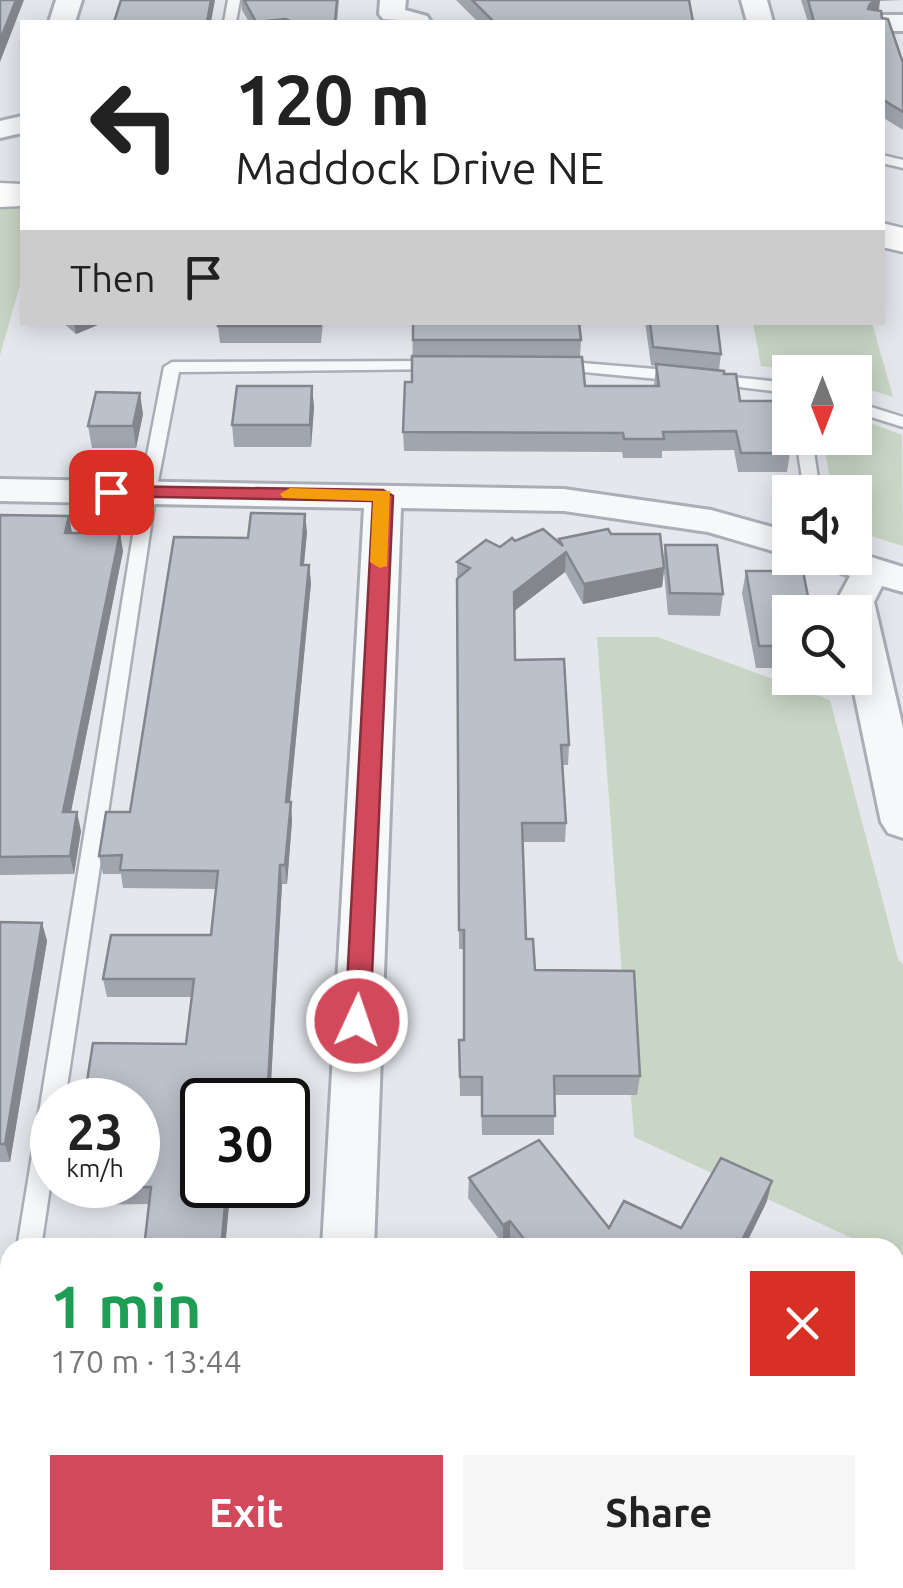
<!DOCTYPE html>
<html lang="en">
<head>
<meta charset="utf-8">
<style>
	:root { --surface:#fff; --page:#f6f6f6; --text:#222; --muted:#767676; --accent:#d1495b }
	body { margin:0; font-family:Ubuntu,sans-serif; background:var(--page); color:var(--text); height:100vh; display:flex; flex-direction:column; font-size:38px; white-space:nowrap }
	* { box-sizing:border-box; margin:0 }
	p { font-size:32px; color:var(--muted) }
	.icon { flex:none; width:55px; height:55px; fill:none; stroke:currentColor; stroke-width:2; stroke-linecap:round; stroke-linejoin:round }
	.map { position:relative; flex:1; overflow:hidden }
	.sheet { position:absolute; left:0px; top:1238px; width:905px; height:352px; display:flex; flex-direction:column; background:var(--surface); border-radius:30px 30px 0 0; box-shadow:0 5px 25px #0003 }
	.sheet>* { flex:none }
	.hud { position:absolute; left:20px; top:20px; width:865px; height:305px; border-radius:0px; box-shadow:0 5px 25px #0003; background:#fff; color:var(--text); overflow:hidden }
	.needle { width:65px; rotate:180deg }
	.fabs { position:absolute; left:772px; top:355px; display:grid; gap:20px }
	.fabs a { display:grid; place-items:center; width:100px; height:100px; border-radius:0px; background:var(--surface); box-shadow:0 5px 25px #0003; font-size:50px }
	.speed { position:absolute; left:30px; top:1078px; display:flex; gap:20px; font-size:50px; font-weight:700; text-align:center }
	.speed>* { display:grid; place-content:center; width:130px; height:130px; border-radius:50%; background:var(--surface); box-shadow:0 5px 25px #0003; line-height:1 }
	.speed small { font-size:25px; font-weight:400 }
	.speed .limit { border:5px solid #111; border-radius:15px; background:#fff; color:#111 }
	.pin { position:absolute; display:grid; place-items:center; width:85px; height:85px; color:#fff; margin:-42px; border-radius:20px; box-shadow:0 5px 15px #0006 }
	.me { position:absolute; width:110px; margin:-55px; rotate:3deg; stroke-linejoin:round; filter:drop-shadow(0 0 8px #0008) }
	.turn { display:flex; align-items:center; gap:35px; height:210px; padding:0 50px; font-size:45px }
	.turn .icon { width:130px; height:130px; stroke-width:2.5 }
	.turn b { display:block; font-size:70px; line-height:85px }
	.then { display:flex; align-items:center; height:95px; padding:0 50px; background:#0003; gap:20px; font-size:38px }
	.round { display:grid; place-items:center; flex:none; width:105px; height:105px; border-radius:0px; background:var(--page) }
	.head { display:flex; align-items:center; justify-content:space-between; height:170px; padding:0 50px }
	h1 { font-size:60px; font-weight:700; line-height:75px; color:#1e9e55 }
	.button { display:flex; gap:20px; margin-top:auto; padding:20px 50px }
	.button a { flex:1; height:115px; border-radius:0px; background:var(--accent); color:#fff; font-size:40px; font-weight:700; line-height:115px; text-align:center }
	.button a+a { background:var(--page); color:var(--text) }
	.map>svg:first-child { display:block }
	.green { fill:#c9d6c5 }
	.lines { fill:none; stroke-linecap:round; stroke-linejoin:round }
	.lane-casing { stroke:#a9aeb7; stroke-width:5 }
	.street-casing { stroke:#a9aeb7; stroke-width:6 }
	.secondary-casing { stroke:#a9aeb7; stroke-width:5 }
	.lane { fill:#f7f8fa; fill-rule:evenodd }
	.street { fill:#f7f8fa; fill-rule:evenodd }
	.secondary { fill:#fff; fill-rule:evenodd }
	.wall { fill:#a1a5ae }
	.shaded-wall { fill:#83868d }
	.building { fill:#bbc0ca; stroke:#83868d; stroke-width:2.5 }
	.route { fill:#d1495b; stroke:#882f3b; stroke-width:2.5 }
	.slow { fill:#f59e0b }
</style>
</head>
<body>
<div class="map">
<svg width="903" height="1588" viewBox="0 0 903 1588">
	<rect width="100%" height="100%" fill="#e4e7ec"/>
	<!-- green -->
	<path class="green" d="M 0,208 L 22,208 L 22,278 L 0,355 Z
		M 753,323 L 872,323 L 893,397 L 855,385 L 855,372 L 809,372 L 761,366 Z
		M 855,417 L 902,435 L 903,546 L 855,531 L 855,492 L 833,492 L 822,438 L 855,438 Z
		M 597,637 L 658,637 L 830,700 L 898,959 L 903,965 L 903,1262 L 895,1259 L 895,1248 L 871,1247 L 634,1137 Z"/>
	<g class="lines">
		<defs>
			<path id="lane" d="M 228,0 L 240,0 L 236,22 L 224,22 Z
				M 882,155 L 903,160 L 903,168 L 882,163 Z
				M 439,361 L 445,363 L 445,369 L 179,372 L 156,492 L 65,1100 L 52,1100 L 52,1174 L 41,1248 L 17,1248 L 140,492 L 164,367 L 172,362 Z
				M 558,361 L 679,371 L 687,376 L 679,381 L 552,369 L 552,363 Z
				M 712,375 L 790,383 L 790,393 L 706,383 L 704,380 Z
				M 855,402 L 903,417 L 903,427 L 855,412 Z
				M 796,438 L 812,438 L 820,492 L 804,492 Z
				M 10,1358 L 10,1441 L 0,1447 L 0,1364 Z"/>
			<path id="street" d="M 56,0 L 82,0 L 75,22 L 49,22 Z
				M 380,0 L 406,0 L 405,10 L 427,16 L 431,22 L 383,19 L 379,14 Z
				M 741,0 L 767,0 L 773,22 L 747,22 Z
				M 882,15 L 903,15 L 903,31 L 882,31 L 882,22 L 869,22 Z
				M 22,116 L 22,133 L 0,138 L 0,121 Z
				M 0,479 L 564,489 L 711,510 L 790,532 L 790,556 L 708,532 L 564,511 L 401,508 L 374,1248 L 322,1248 L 364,508 L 0,501 Z
				M 855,552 L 903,567 L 903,592 L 882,586 L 874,602 L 903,728 L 903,838 L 888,833 L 881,822 L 851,678 L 855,678 L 855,612 L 838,612 L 836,602 L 850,576 L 821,566 L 815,558 L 855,558 Z
				M 895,1553 L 903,1556 L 903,1588 L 863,1588 L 859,1580 L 895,1580 Z"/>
			<path id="secondary" d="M 0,183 L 22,184 L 22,206 L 0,207 Z
				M 882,223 L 903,228 L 903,252 L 882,247 Z"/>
		</defs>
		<!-- lane casing -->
		<use href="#lane" class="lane-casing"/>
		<!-- street casing -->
		<use href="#street" class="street-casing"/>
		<!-- secondary casing -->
		<use href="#secondary" class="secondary-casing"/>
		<!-- lane -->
		<use href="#lane" class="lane"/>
		<!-- street -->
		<use href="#street" class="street"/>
		<!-- secondary -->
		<use href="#secondary" class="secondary"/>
	</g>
	<!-- wall -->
	<path class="wall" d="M 241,0 L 339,0 L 337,22 L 249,22 L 242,10 Z
		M 456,0 L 689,0 L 693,22 L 478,22 Z
		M 801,0 L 903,0 L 880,1 L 879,10 L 903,63 L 903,130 L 882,117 L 882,22 L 808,22 Z
		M 62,322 L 105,322 L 76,334 Z
		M 323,322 L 321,343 L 220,343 L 218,326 Z
		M 413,322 L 581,340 L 580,357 L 585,386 L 654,386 L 656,366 L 651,365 L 645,322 L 717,322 L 721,354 L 719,370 L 724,374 L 740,401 L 790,453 L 787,472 L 738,472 L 734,450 L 662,451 L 662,458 L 623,458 L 622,452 L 404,451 L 403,432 L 412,382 Z
		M 312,386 L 314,408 L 311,447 L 234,447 L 232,425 Z
		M 143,414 L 136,448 L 92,448 L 88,426 Z
		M 0,515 L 69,516 L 72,533 L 123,551 L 71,812 L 81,831 L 74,874 L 0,875 Z
		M 307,532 L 304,565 L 309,565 L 311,583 L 290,802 L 292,821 L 287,884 L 282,884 L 270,1100 L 202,1100 L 202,1185 L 253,1185 L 253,1193 L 230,1193 L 225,1248 L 144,1248 L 149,1204 L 75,1205 L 71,1188 L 186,1044 L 192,997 L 107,997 L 103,979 L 211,935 L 216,889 L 123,888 L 121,874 L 103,874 L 99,856 L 130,812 L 248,538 Z
		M 611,534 L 663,563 L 665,545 L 723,594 L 720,616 L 668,615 L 664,572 L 662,587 L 583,604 L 565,572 L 514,611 L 515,660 L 569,745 L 568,765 L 563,765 L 566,823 L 565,842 L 523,842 L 526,939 L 535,970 L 640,1076 L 637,1095 L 554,1095 L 554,1135 L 482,1135 L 481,1096 L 460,1096 L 459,1040 L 464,1040 L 464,949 L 459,949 L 457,562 L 515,541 L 559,542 L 559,539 Z
		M 746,571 L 790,612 L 790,668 L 756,668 L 742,593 Z
		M 0,922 L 42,923 L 47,941 L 10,1162 L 0,1162 Z
		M 469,1178 L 609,1228 L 681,1228 L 767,1201 L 744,1248 L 515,1248 L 510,1241 L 503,1244 L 468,1198 Z
		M 895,1325 L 903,1329 L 903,1432 L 895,1428 Z"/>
	<!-- shaded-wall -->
	<path class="shaded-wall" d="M 16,0 L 24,0 L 0,62 L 0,40 Z
		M 211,0 L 215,0 L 211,22 L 207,22 Z
		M 876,0 L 880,0 L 878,13 L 867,19 L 870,4 Z
		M 74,322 L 105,322 L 76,334 Z
		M 312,386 L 314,408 L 311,447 L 310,425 Z
		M 140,393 L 143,414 L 136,448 L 133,426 Z
		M 305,514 L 307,532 L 302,583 L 301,565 Z
		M 69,516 L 72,534 L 65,533 Z
		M 120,533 L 123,551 L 67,831 L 63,812 Z
		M 566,552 L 565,572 L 513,612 L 514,592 Z
		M 309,565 L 311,583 L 288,821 L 286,802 Z
		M 664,568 L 662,587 L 583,604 L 584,584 Z
		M 291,802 L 292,821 L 287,884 L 285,865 Z
		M 77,812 L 81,831 L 74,874 L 70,856 Z
		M 280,865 L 282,884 L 270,1100 L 268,1085 Z
		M 42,923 L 47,941 L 10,1162 L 5,1144 Z
		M 772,1181 L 767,1201 L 744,1248 L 738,1248 Z
		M 227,1185 L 229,1185 L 230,1193 L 225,1248 L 221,1248 Z
		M 510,1221 L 510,1241 L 503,1244 L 503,1225 Z
		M 402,1580 L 412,1580 L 408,1588 L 398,1588 Z"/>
	<!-- building -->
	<path class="building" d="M 0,0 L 16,0 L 0,40 Z
		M 121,0 L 211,0 L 207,22 L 114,22 Z
		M 244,0 L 337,0 L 335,22 L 292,22 L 286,19 L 256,22 Z
		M 472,0 L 689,0 L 693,22 L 494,22 Z
		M 808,0 L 876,0 L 870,4 L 868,9 L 881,11 L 882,18 L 888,19 L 903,63 L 903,112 L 882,99 L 882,22 L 814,22 Z
		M 219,322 L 320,322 L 320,326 L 218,326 Z
		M 413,322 L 579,322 L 581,340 L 413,340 Z
		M 650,322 L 717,322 L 721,354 L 653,347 Z
		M 412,356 L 582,357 L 585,386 L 659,386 L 656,364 L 724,371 L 724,374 L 736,374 L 740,401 L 779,401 L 790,453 L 741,453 L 736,431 L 663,432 L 664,439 L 624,439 L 623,433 L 403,432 L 405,382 L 412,382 Z
		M 237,386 L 312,386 L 310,425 L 232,425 Z
		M 96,392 L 140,393 L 133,426 L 88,426 Z
		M 251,513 L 305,514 L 301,565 L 309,565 L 286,802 L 291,802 L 285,865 L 280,865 L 268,1085 L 259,1085 L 257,1100 L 202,1100 L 202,1185 L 227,1185 L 221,1248 L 144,1248 L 151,1187 L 71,1188 L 71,1185 L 138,1185 L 138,1100 L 84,1100 L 93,1043 L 186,1044 L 194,979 L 103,979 L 111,935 L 211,935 L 218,871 L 120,870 L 122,855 L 99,856 L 106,812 L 130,812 L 174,537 L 248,538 Z
		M 0,515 L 69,516 L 65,533 L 120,533 L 63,812 L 77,812 L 70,856 L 0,857 Z
		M 543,529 L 563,546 L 559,539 L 608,529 L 611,534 L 660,534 L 664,568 L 584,584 L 566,552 L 514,592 L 515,660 L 564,659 L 569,745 L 561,745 L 566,823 L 522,823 L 526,939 L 533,939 L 535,970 L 634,971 L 640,1076 L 554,1076 L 555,1116 L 482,1116 L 482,1077 L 460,1077 L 459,1040 L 464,1040 L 464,930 L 459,930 L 457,579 L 470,568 L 457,562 L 486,540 L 500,547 L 512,538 L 515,541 Z
		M 665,545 L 717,545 L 723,594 L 670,593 Z
		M 746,571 L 803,571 L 811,612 L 790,612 L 790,646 L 759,646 Z
		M 0,922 L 42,923 L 5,1144 L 0,1144 Z
		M 539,1140 L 609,1228 L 624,1201 L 681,1228 L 721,1158 L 772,1181 L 738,1248 L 531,1248 L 510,1221 L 503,1225 L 469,1178 Z
		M 895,1325 L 903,1329 L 903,1410 L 902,1410 L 896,1422 Z
		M 335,1580 L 402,1580 L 398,1588 L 330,1588 Z
		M 480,1580 L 685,1580 L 687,1581 L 683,1588 L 476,1588 Z"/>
	<!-- route -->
	<path class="route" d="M 111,486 L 383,490 L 393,496 L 370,1021 L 366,1028 L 348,1028 L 345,1021 L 373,501 L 104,496 L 104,487 Z"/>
	<!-- slow -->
	<path class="slow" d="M 290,488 L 390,491 L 387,566 L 380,568 L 370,562 L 373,501 L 283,498 L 280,494 Z"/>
</svg>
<div class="fabs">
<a><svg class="needle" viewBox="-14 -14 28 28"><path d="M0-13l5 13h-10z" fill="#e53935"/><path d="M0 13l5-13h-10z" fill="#767676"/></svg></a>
<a><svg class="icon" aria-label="sound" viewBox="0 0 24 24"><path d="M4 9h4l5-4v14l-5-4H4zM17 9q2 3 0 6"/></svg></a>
<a><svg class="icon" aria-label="search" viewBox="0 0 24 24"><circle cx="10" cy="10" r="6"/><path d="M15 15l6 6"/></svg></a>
</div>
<div class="speed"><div>23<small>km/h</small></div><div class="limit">30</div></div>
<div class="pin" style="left:111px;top:492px;background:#d93025"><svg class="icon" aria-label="arrive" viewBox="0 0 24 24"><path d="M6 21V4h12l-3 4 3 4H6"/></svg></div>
<svg class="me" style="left:357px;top:1021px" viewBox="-20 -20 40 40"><circle r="17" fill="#d1495b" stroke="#fff" stroke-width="3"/><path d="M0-11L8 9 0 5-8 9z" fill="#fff"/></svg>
<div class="hud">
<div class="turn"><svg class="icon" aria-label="left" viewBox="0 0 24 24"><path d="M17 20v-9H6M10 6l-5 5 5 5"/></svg><div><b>120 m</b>Maddock Drive NE</div></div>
<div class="then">Then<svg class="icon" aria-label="arrive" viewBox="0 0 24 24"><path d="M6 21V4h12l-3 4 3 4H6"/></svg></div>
</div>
<section class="sheet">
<div class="head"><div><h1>1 min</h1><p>170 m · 13:44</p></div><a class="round" style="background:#d93025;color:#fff"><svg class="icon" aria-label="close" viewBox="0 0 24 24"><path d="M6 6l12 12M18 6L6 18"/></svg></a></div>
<div class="button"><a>Exit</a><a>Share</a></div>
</section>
</div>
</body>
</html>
